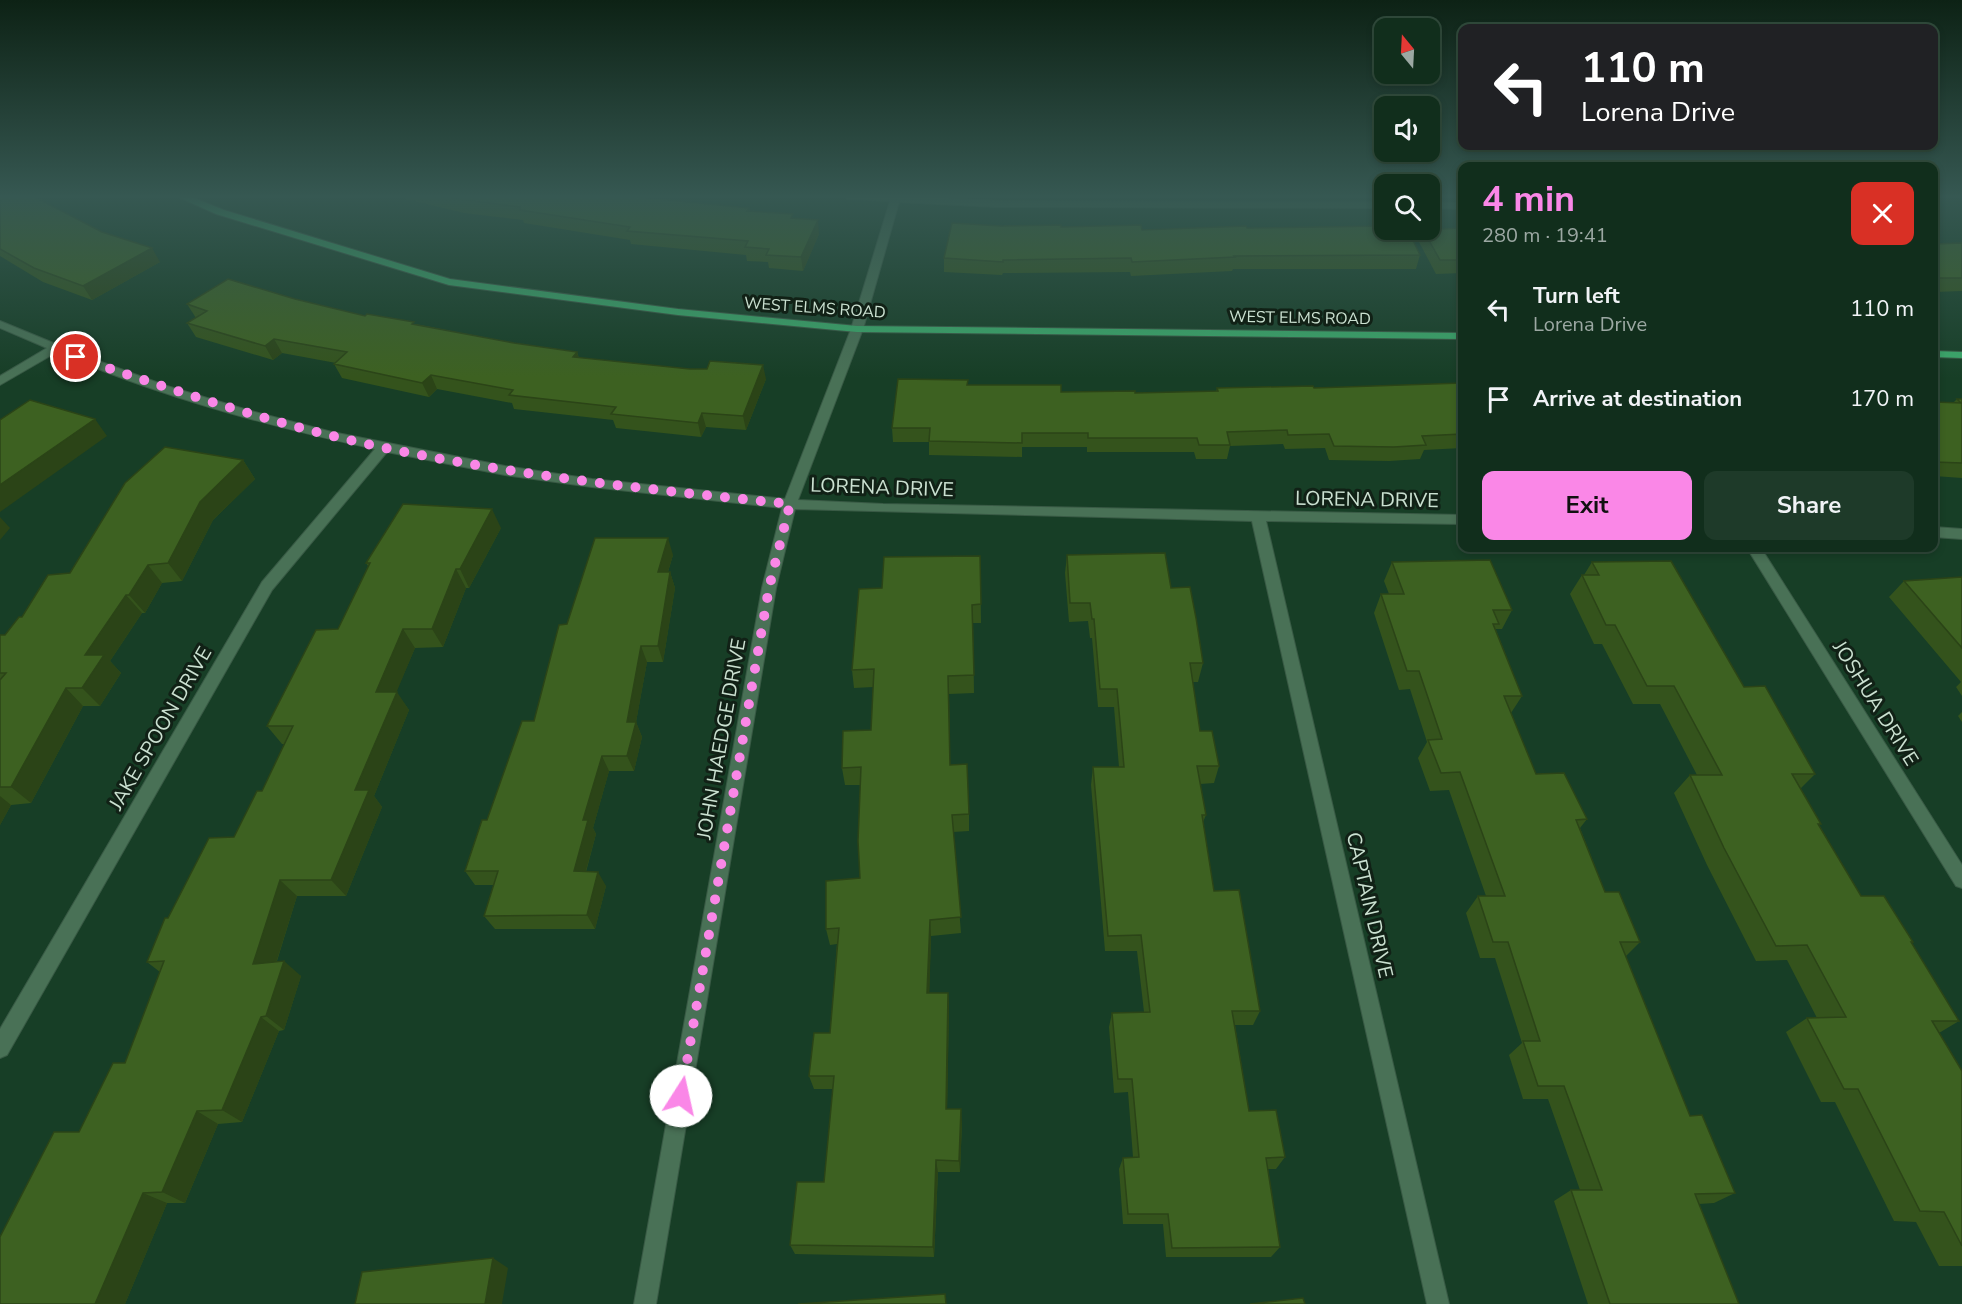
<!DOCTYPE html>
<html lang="en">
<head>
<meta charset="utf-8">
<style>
	:root { --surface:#112e1c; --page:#1e3a29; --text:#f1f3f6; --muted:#9ca8a3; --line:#304a3b; --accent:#fa87e7 }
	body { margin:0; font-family:"Nunito Sans",sans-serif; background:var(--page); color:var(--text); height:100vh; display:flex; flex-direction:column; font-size:22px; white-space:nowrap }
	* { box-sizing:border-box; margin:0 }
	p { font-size:20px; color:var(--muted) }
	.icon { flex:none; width:33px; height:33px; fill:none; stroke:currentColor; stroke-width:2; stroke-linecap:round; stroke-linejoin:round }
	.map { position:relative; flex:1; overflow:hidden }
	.drawer { position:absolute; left:1458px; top:162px; width:480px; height:390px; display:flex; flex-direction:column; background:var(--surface); border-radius:12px; box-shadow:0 3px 9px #0003,0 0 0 2px var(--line) }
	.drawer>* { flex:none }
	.banner { position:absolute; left:1458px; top:24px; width:480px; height:126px; border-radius:12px; box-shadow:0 3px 9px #0003,0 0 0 2px var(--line); background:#202124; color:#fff; overflow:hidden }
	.needle { width:39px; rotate:342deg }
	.fabs { position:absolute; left:1374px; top:18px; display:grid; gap:12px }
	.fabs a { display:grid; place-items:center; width:66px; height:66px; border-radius:12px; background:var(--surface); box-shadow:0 3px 9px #0003,0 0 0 2px var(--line); font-size:30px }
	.pin { position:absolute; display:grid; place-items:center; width:51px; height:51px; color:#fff; margin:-26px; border:3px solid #fff; border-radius:50%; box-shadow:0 2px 6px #0007 }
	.me { position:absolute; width:66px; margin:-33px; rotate:10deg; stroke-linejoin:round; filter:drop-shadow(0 0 4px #0008) }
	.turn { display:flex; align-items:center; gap:21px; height:126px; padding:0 24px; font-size:27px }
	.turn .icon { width:78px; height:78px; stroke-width:2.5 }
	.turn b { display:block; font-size:42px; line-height:51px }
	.round { display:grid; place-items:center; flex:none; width:63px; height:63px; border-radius:12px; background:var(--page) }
	.head { display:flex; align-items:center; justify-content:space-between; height:102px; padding:0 24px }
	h1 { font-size:36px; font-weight:700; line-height:45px; color:var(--accent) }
	.primary-button { display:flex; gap:12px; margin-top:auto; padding:12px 24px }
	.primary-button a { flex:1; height:69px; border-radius:12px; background:var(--accent); color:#111; font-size:24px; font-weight:700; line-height:69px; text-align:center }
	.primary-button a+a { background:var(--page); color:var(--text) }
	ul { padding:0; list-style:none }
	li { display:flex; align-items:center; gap:18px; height:90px; padding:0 24px }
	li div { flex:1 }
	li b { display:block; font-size:22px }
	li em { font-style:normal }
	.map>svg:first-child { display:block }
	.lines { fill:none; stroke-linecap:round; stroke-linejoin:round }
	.minor-casing { stroke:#395a45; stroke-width:2 }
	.major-casing { stroke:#395a45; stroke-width:2 }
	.minor { fill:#497156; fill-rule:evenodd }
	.major { fill:#3cac6c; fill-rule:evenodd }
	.wall { fill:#34531c }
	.shaded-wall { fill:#2b4417 }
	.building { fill:#3d6121; stroke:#2b4417; stroke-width:1.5 }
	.route { stroke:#fa87e7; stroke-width:10; stroke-dasharray:0 18 }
	.labels { text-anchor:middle; stroke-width:6; stroke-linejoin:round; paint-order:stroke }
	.far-street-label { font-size:16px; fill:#cbe1d1; stroke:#112116 }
	.street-label { font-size:20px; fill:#cbe1d1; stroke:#112116 }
</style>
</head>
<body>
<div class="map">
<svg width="1962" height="1304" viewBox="0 0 1962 1304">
	<rect width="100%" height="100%" fill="#173e26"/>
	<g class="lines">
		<defs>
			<path id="minor" d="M 843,196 L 901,196 L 997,201 L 1384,202 L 1384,208 L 997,207 L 899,202 L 863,329 L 798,500 L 883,504 L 1462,515 L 1462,524 L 1266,521 L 1449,1304 L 1427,1304 L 1252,521 L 795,509 L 776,588 L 656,1304 L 634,1304 L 762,588 L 782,508 L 592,487 L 505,475 L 387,452 L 272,590 L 7,1055 L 0,1058 L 0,1029 L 262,582 L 375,449 C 267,426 158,396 57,352 L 0,385 L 0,376 L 47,348 L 0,328 L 0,321 L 85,356 L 167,386 L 251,411 L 332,432 L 505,466 L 592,479 L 785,499 L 851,329 L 890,201 L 848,199 Z
				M 1430,202 L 1462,203 L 1462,209 L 1430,208 Z
				M 1934,527 L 1962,529 L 1962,539 L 1934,537 Z
				M 1747,548 L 1761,548 L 1962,865 L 1962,888 L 1956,886 Z"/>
			<path id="major" d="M 176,196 L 189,196 L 224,210 L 450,279 L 678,309 L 857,326 L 1462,333 L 1462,339 L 857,332 L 678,315 L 449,285 L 216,214 Z
				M 1934,351 L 1962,352 L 1962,358 L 1934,357 Z"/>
		</defs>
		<!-- minor casing -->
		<use href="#minor" class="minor-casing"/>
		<!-- major casing -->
		<use href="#major" class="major-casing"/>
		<!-- minor -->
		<use href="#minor" class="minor"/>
		<!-- major -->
		<use href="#major" class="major"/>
	</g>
	<!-- wall -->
	<path class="wall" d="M 0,196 L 160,262 L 92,300 L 43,282 L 0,256 Z
		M 393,196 L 627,196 L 749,208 L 750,211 L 794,219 L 819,234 L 803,271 L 769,268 L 768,262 L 747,261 L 746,255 L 631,244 L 630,240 L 524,223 L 523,220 L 464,213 Z
		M 1001,226 L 1061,227 L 1142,230 L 1247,228 L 1420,255 L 1416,269 L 1233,269 L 1232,271 L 1131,276 L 1130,272 L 1003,273 L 1002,275 L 944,272 L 944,258 Z
		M 1462,228 L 1462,273 L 1436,274 L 1419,242 L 1423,230 Z
		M 1962,243 L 1962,291 L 1934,292 L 1934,244 Z
		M 295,299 L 365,316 L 415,324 L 514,343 L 577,352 L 579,358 L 766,379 L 746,430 L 706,427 L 701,437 L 616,428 L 613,420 L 514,409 L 512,403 L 437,389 L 429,397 L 342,378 L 334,364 L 336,363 L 282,353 L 273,360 L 196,337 L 187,323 L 196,318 L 187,304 Z
		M 1462,383 L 1462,448 L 1424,450 L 1420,459 L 1389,461 L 1329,460 L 1325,448 L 1285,449 L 1283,444 L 1230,446 L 1227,459 L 1196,459 L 1194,452 L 1087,452 L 1087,447 L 1022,447 L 1022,457 L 929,455 L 929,442 L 893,442 L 892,428 L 968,385 L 1061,392 L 1135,393 L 1216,392 L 1217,388 L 1314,388 Z
		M 1957,399 L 1962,399 L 1962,478 L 1934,476 L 1934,402 L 1953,403 Z
		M 243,460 L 255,479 L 213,520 L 182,581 L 162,583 L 145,613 L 142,613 L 110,661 L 121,673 L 100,706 L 83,706 L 31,803 L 11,805 L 0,825 L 0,635 L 5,635 L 22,617 L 70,573 Z
		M 501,528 L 469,588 L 466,588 L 443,647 L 415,648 L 396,692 L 409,710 L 374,796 L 382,807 L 346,896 L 297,896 L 277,961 L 301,976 L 284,1030 L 279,1031 L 242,1122 L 218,1124 L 185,1203 L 167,1203 L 125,1304 L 79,1132 L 125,1063 L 160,972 L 147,962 L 168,918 L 234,837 L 262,791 L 284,744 L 282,744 L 267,726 L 338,629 L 368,566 L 366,563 Z
		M 673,555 L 668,572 L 670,572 L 675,588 L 663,662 L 647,662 L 636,722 L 642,737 L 634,771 L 609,771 L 593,828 L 596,834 L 586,872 L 606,886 L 595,929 L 495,929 L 484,916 L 494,885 L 475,885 L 465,871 L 487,820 L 534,721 L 567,624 Z
		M 1067,555 L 1171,588 L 1203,663 L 1198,682 L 1192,682 L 1200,731 L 1219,766 L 1214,783 L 1200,784 L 1206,815 L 1203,822 L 1214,891 L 1260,1011 L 1253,1025 L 1235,1025 L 1249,1111 L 1285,1157 L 1276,1169 L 1268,1169 L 1280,1247 L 1271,1257 L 1166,1257 L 1163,1224 L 1123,1224 L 1119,1169 L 1123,1158 L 1133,1157 L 1128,1092 L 1114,1093 L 1109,1027 L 1112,1013 L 1144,1012 L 1137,951 L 1105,951 L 1091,785 L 1093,767 L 1119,767 L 1114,707 L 1098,707 L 1092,638 L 1090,638 L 1088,621 L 1069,622 L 1065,573 Z
		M 980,556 L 981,623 L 973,623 L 974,693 L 949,694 L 950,765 L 969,814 L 969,831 L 953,832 L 961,933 L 931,936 L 929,993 L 948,993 L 949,1007 L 947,1109 L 962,1122 L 960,1172 L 938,1172 L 934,1257 L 795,1254 L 790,1245 L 824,1182 L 833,1089 L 814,1089 L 809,1076 L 830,1033 L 837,944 L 830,945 L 826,929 L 860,878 L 861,785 L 845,785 L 842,768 L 871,730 L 873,687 L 854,688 L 852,670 Z
		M 1392,562 L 1512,610 L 1502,629 L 1496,629 L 1496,630 L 1522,696 L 1511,713 L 1536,774 L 1587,819 L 1580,828 L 1605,892 L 1640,942 L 1626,956 L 1690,1116 L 1735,1193 L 1714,1203 L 1699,1204 L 1739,1304 L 1588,1304 L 1554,1201 L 1571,1190 L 1580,1190 L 1548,1099 L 1523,1099 L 1509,1055 L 1522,1043 L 1495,958 L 1480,958 L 1466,913 L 1478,896 L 1486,896 L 1449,790 L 1430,791 L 1418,758 L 1427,742 L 1410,689 L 1399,690 L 1374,613 L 1381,594 L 1389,594 L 1384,581 Z
		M 1592,562 L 1744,687 L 1815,774 L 1800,789 L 1821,824 L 1819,825 L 1861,896 L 1913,942 L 1911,943 L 1959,1021 L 1939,1033 L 1962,1071 L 1962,1266 L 1939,1266 L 1916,1222 L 1894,1221 L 1835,1102 L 1821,1102 L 1786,1032 L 1807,1018 L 1817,1018 L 1787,960 L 1756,961 L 1707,865 L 1674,793 L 1690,775 L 1697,775 L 1660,704 L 1633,704 L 1602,644 L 1594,644 L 1570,594 L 1582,575 L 1584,575 Z
		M 1962,577 L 1962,696 L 1956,687 L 1961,682 L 1889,597 L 1904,581 Z
		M 1962,712 L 1962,722 L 1958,716 Z"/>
	<!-- shaded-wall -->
	<path class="shaded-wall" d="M 818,220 L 819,234 L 803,271 L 801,257 Z
		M 152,248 L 160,262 L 92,300 L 83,286 Z
		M 274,339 L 282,353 L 273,360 L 265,346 Z
		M 577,352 L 581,366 L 573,357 Z
		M 763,365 L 766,379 L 746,430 L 743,416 Z
		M 431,375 L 437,389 L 429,397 L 422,383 Z
		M 702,413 L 706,427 L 701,437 L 698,423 Z
		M 95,419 L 107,436 L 0,512 L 0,485 Z
		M 243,460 L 255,479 L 213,520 L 182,581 L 168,563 L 200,502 Z
		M 492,509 L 501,528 L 469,588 L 460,569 Z
		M 0,517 L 10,528 L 0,540 Z
		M 668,538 L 673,555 L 663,588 L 658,572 Z
		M 148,565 L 162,583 L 145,613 L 129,595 Z
		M 456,569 L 466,588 L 443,647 L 432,629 Z
		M 670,572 L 675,588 L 663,662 L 658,646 Z
		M 126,595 L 142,613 L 110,661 L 121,673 L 100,706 L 82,688 L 85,655 Z
		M 403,629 L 415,648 L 389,710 L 376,692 Z
		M 641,646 L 647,662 L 636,722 L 642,737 L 634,771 L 627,756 L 627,722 Z
		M 66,688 L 83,706 L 31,803 L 11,787 Z
		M 397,692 L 409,710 L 374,796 L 382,807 L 346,896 L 331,880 L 355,790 Z
		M 602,756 L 609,771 L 593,828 L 596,834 L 582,885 L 574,871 L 583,820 Z
		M 0,796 L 11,805 L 0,825 Z
		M 598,872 L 606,886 L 595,929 L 587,915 Z
		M 280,880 L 297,896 L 271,979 L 253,964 Z
		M 930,920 L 931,936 L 929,1008 L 927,993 Z
		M 284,961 L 301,976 L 284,1030 L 266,1016 Z
		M 948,993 L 949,1007 L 947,1121 L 946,1109 Z
		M 261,1017 L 279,1031 L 242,1122 L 222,1110 Z
		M 961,1109 L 962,1122 L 960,1172 L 959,1161 Z
		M 197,1111 L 218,1124 L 185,1203 L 162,1192 Z
		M 936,1160 L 938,1172 L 934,1257 L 933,1247 Z
		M 143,1193 L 167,1203 L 125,1304 L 95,1304 Z
		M 493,1258 L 508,1268 L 502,1304 L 485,1304 Z"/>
	<!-- building -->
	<path class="building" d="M 0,196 L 33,196 L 102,232 L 152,248 L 83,286 L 34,268 L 0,249 Z
		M 444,196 L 627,196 L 749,208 L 747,211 L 793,214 L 791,218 L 818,220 L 801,257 L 766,255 L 769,249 L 745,247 L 748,241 L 627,231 L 630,227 L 520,210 L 520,207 L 459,199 Z
		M 952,223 L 1001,226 L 1061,225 L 1061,227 L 1141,225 L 1142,230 L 1246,226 L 1247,228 L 1384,226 L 1384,230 L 1408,230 L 1420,255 L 1234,256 L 1235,257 L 1132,262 L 1131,258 L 1003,260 L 1003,262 L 944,258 Z
		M 1462,228 L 1462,260 L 1440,260 L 1423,230 Z
		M 1962,243 L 1962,278 L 1934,278 L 1934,244 Z
		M 228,279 L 295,299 L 365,316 L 367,314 L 414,322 L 412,324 L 514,343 L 577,352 L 573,357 L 690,369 L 707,369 L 710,361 L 763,365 L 743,416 L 702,413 L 698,423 L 611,414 L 616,407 L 509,395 L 513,390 L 431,375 L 422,383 L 334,364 L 347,352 L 274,339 L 265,346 L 187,323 L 207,311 L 187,304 Z
		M 898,379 L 968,380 L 967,385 L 1061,385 L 1061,392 L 1135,391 L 1135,393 L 1218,391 L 1217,388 L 1313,386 L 1314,388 L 1462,383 L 1462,434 L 1422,436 L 1426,445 L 1394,447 L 1334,446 L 1329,434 L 1288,435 L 1287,430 L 1227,432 L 1230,445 L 1199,445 L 1197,438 L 1088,438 L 1088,433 L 1022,433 L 1022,443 L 929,441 L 930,428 L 892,428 Z
		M 1957,399 L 1962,399 L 1962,463 L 1934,462 L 1934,402 L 1961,403 Z
		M 30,400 L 95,419 L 0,485 L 0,420 Z
		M 165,447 L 243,460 L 200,502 L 168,563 L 148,565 L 129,595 L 126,595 L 85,655 L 104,655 L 82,688 L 66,688 L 11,787 L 0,787 L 0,680 L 6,673 L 0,673 L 0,635 L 5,635 L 19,617 L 22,617 L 48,575 L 70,573 L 125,483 Z
		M 403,504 L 492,509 L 460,569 L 456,569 L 432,629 L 403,629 L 376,692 L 397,692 L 355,790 L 369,790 L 331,880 L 280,880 L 253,964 L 284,961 L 266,1016 L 261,1017 L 222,1110 L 197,1111 L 162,1192 L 143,1193 L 95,1304 L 0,1304 L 0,1237 L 54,1132 L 79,1132 L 113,1063 L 125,1063 L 164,961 L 147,962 L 165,918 L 168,918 L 209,838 L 234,837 L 257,791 L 262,791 L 293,726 L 267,726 L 316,630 L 338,629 L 370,563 L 366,563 Z
		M 595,538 L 668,538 L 658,572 L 670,572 L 658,646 L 641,646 L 627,722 L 636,722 L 627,756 L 602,756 L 583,820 L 588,820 L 574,871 L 598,872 L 587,915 L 484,916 L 498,871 L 465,871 L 482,820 L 487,820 L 522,721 L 534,721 L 559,625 L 567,624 Z
		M 1165,553 L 1171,588 L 1190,587 L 1196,618 L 1203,663 L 1190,663 L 1200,731 L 1212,731 L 1219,766 L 1197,766 L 1206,815 L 1202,815 L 1214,891 L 1239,890 L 1260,1011 L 1232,1011 L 1249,1111 L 1276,1110 L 1285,1157 L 1266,1158 L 1280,1247 L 1172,1248 L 1168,1214 L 1128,1214 L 1123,1158 L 1139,1157 L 1132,1079 L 1118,1079 L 1112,1013 L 1150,1012 L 1141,935 L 1108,936 L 1093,767 L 1124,767 L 1117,689 L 1100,689 L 1094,619 L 1092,619 L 1090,603 L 1070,603 L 1067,555 Z
		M 980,556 L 981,604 L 972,605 L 974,675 L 948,676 L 950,765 L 967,764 L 969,814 L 952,815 L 961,917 L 930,920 L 927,993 L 948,993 L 946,1109 L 961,1109 L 959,1161 L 936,1160 L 933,1247 L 790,1245 L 797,1182 L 824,1182 L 834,1076 L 809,1076 L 814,1033 L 830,1033 L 839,928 L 826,929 L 826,881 L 860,878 L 858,841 L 861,767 L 842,768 L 843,731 L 871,730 L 874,669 L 852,670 L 859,589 L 882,588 L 884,557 Z
		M 1490,560 L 1512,610 L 1493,610 L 1499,624 L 1493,624 L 1522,696 L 1504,696 L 1536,774 L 1564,773 L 1587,819 L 1576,820 L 1605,892 L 1619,892 L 1640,942 L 1620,942 L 1690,1116 L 1702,1115 L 1735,1193 L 1695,1194 L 1739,1304 L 1610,1304 L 1571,1190 L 1602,1190 L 1564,1086 L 1538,1086 L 1523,1041 L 1540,1041 L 1508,942 L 1493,942 L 1478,896 L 1505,896 L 1460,772 L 1441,773 L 1428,740 L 1442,739 L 1419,671 L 1407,671 L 1381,594 L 1404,594 L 1392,562 Z
		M 1671,561 L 1744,687 L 1765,686 L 1815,774 L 1792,774 L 1821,824 L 1818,824 L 1861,896 L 1884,896 L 1913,942 L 1911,942 L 1959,1021 L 1932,1021 L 1962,1071 L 1962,1246 L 1944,1212 L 1920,1211 L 1858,1089 L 1844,1089 L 1807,1018 L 1846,1017 L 1807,945 L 1776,946 L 1724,848 L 1690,775 L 1722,775 L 1674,686 L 1647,686 L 1615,625 L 1606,625 L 1582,575 L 1599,575 L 1592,562 Z
		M 1962,577 L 1962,648 L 1904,581 Z
		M 493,1258 L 485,1304 L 355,1304 L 362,1272 Z
		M 945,1294 L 946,1304 L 798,1304 Z
		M 1303,1298 L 1305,1304 L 1250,1304 Z"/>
	<!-- sky -->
	<linearGradient id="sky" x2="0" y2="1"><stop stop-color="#0d2215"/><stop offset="0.52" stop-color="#365852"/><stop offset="1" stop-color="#365852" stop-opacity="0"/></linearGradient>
	<rect width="1962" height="378" fill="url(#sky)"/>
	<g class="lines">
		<!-- route -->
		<path class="route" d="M 76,357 C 178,392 280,426 385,448 C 519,476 654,490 790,504 L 769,588 L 681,1096"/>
	</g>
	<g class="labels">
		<!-- far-street labels -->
		<g class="far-street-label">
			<text transform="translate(815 307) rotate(4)" y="6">WEST ELMS ROAD</text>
			<text transform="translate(1300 317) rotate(1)" y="6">WEST ELMS ROAD</text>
		</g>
		<!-- street labels -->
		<g class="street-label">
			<text transform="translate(882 487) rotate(2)" y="7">LORENA DRIVE</text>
			<text transform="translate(1367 499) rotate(1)" y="7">LORENA DRIVE</text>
			<text transform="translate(1876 703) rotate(58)" y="7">JOSHUA DRIVE</text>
			<text transform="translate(160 728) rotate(-60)" y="7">JAKE SPOON DRIVE</text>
			<text transform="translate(721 739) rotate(-80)" y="7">JOHN HAEDGE DRIVE</text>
			<text transform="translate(1370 905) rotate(77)" y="7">CAPTAIN DRIVE</text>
		</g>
	</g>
</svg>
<div class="fabs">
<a><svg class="needle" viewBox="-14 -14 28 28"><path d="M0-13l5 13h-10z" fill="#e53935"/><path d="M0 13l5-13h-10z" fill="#9ca8a3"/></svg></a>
<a><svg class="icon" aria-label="sound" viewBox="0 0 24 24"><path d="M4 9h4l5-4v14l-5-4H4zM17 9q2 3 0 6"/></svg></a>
<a><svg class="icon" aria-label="search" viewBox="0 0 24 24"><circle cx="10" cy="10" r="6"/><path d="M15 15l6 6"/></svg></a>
</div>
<div class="pin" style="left:76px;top:357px;background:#d93025"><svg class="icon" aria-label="arrive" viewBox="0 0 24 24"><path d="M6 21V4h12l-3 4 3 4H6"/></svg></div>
<svg class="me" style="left:681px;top:1096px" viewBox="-20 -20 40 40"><circle r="19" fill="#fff"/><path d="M0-13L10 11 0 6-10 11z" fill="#fa87e7"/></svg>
<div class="banner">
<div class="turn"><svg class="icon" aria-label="left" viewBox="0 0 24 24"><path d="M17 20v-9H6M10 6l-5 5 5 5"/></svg><div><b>110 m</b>Lorena Drive</div></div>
</div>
<section class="drawer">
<div class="head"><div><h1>4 min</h1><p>280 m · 19:41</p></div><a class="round" style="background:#d93025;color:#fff"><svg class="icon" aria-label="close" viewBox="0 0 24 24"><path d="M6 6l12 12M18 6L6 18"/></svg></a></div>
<ul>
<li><svg class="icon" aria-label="left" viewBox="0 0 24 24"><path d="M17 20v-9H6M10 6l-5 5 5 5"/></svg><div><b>Turn left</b><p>Lorena Drive</p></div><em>110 m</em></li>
<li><svg class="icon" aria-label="arrive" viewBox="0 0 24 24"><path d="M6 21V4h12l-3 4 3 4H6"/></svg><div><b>Arrive at destination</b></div><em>170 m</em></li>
</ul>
<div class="primary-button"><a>Exit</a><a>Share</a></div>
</section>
</div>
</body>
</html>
